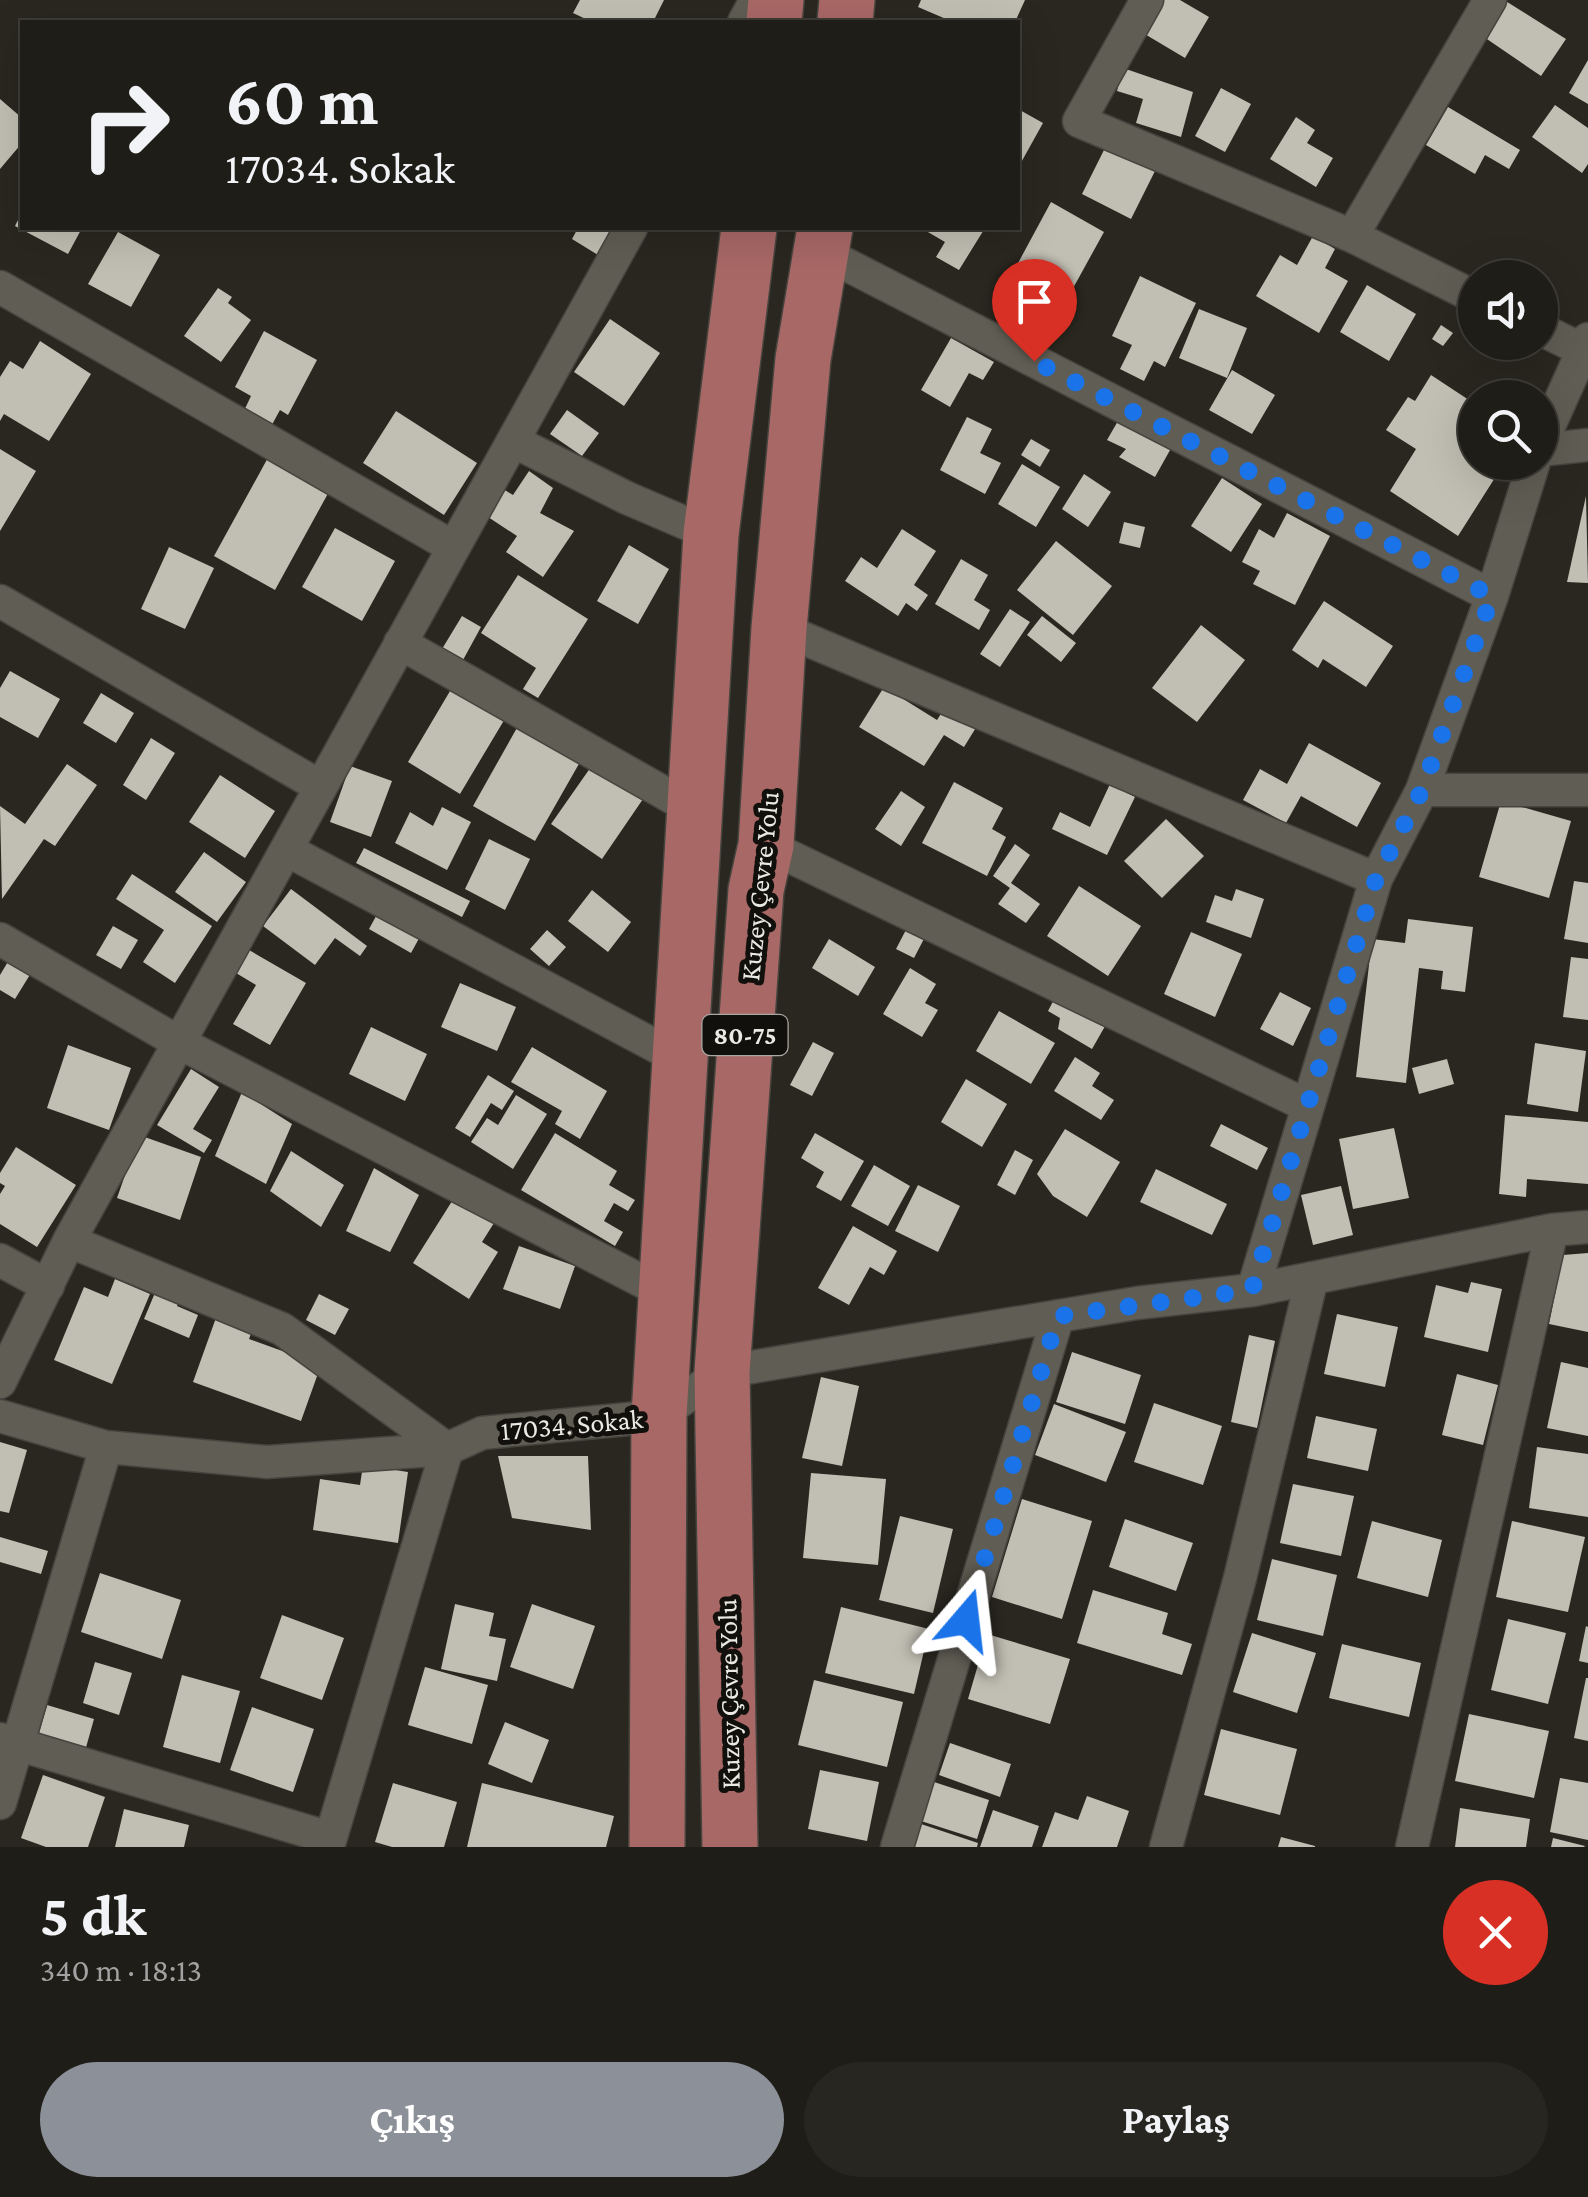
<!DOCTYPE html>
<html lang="tr">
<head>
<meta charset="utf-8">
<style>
	:root { --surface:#1f1d17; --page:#272620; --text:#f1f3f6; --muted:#a1a2a1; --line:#3c3b36; --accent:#8c9099 }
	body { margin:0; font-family:"Crimson Pro",serif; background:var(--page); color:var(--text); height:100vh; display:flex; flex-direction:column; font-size:38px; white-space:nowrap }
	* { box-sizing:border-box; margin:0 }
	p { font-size:32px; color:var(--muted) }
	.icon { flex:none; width:55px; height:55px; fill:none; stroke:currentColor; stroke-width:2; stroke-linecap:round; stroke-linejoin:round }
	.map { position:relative; height:1847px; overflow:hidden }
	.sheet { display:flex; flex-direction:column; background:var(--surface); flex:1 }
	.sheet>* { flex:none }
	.banner { position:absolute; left:20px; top:20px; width:1000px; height:210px; border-radius:0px; box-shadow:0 10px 40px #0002,0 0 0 2px var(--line); background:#1f1d17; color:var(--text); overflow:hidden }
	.buttons { position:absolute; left:1458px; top:260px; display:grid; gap:20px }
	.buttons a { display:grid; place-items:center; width:100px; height:100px; border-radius:50%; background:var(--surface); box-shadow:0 10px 40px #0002,0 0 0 2px var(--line); font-size:50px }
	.pin { position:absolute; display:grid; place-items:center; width:85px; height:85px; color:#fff; margin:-102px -42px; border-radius:50% 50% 50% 0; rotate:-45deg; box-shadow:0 0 10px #0007 }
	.pin .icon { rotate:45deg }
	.me { position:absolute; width:110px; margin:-55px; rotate:17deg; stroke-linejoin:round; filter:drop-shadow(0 0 8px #0008) }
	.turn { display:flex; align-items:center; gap:35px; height:210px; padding:0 40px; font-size:45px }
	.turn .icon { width:130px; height:130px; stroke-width:2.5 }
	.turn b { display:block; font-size:70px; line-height:85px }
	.round { display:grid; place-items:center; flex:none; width:105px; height:105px; border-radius:52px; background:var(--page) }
	.summary { display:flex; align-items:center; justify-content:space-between; height:170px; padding:0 40px }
	h1 { font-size:60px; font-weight:700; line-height:75px }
	.button { display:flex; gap:20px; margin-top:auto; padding:20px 40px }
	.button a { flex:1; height:115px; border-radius:60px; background:var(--accent); color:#fff; font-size:40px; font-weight:700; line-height:115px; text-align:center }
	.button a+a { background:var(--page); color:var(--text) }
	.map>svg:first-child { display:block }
	.building { fill:#c1beb3 }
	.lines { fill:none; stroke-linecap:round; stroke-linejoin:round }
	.minor-casing { stroke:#46443e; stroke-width:35 }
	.trunk-casing { stroke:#46443e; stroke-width:58 }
	.minor { stroke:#605d54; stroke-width:32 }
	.trunk { stroke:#a86866; stroke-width:55 }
	.route { stroke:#1a73e8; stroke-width:18; stroke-dasharray:0 32.4 }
	.labels { text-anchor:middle; stroke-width:10; stroke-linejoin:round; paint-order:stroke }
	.shield { fill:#11100c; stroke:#aaa8a3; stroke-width:2.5 }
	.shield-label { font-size:25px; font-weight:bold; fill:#ebe9e4 }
	.street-label { font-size:28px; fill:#ebe9e4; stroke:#11100c }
</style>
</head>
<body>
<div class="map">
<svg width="1588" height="1847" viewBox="0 0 1588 1847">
	<rect width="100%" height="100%" fill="#29271f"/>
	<!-- building -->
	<path class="building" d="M 580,0 L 664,0 L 653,22 L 592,22 L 573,13 Z
		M 921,0 L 1025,0 L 1015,22 L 953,22 L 918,7 Z
		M 1162,0 L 1180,0 L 1209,17 L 1185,58 L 1143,33 Z
		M 1504,0 L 1566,39 L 1541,76 L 1481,35 Z
		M 1588,60 L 1588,104 L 1569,93 Z
		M 1123,68 L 1193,92 L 1181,137 L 1136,123 L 1143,99 L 1117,91 Z
		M 1221,88 L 1251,104 L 1225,152 L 1195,136 Z
		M 0,99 L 22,118 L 22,143 L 0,169 Z
		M 1555,105 L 1588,128 L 1588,164 L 1582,173 L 1532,137 Z
		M 1448,107 L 1520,150 L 1509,169 L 1485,155 L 1475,174 L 1426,145 Z
		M 1018,109 L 1043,123 L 1018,168 Z
		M 1296,117 L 1315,130 L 1307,143 L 1333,158 L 1316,187 L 1270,159 Z
		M 1107,144 L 1156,169 L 1131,219 L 1082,194 Z
		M 1051,202 L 1104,232 L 1061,310 L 1033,294 L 1042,279 L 1017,265 Z
		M 22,212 L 22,228 L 82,228 L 68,254 L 15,226 Z
		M 578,228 L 614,228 L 598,255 L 572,239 Z
		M 921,228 L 985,228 L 959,270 L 936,257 L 945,242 Z
		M 118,232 L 160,255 L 131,307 L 88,284 Z
		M 1313,236 L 1335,249 L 1325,268 L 1348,281 L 1319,333 L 1256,296 L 1280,255 L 1297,265 Z
		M 1140,276 L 1196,303 L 1165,367 L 1154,361 L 1144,381 L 1120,369 L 1132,345 L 1112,336 Z
		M 1367,285 L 1416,314 L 1389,361 L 1340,332 Z
		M 218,288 L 232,297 L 228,303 L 251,320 L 221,362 L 184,336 Z
		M 1199,309 L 1247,328 L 1227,378 L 1179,358 Z
		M 610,319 L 660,353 L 624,406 L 574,372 Z
		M 1441,325 L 1453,333 L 1443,346 L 1432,339 Z
		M 264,331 L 317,360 L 288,415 L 280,410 L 268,432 L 241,417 L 251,396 L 235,387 Z
		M 951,338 L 994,362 L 983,380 L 969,373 L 950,407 L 921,390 Z
		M 40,341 L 91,374 L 49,441 L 4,414 L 0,421 L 0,377 L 10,361 L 23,369 Z
		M 1232,370 L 1275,395 L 1252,434 L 1209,410 Z
		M 1431,375 L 1475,404 L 1475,462 L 1505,462 L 1458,536 L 1390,491 L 1416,449 L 1386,430 L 1408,397 L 1415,401 Z
		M 567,410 L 599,433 L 582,456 L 550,434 Z
		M 396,411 L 477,463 L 444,515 L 363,463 Z
		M 1122,414 L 1174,443 L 1155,477 L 1119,457 L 1126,449 L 1107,440 Z
		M 967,417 L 992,429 L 980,453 L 1001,463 L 985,494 L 940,470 Z
		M 1031,439 L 1050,450 L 1040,467 L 1021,455 Z
		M 0,449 L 36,471 L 0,531 Z
		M 270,454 L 331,488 L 275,590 L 214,556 Z
		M 1022,464 L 1060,487 L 1036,527 L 998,504 Z
		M 529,471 L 553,488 L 540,513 L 574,531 L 543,577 L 506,552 L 517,536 L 485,515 L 503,489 L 513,495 Z
		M 1084,474 L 1111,492 L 1088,527 L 1062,509 Z
		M 1222,478 L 1262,504 L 1231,552 L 1191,526 Z
		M 1586,496 L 1588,583 L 1567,582 Z
		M 1287,513 L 1330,536 L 1295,605 L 1253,584 L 1260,571 L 1242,562 L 1259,529 L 1274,538 Z
		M 1124,522 L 1145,527 L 1140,548 L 1119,543 Z
		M 335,528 L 395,561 L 362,621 L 302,587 Z
		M 902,529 L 936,551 L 914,585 L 928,595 L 917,611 L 906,603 L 898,616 L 845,581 L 861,557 L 877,568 Z
		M 1056,541 L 1112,586 L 1073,635 L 1017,590 Z
		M 629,545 L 669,569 L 638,624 L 597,601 Z
		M 169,547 L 214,568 L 185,629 L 141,609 Z
		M 961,559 L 988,575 L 974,600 L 990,610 L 979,630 L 935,604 Z
		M 518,575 L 588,619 L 538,698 L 523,689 L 536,668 L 481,633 Z
		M 1324,601 L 1393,646 L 1366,687 L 1323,659 L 1318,668 L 1292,650 Z
		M 1010,609 L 1030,622 L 1000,667 L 980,654 Z
		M 462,616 L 481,627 L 463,660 L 442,649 Z
		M 1042,616 L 1076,643 L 1061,662 L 1027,635 Z
		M 1201,625 L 1245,660 L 1197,722 L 1152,688 Z
		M 10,671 L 60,699 L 38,738 L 0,717 L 0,688 Z
		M 453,686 L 506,717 L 460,794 L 408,762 Z
		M 884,687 L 937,720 L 946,706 L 977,726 L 964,747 L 944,735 L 924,766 L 859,727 Z
		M 101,693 L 134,713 L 116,743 L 83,723 Z
		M 518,726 L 580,762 L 535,841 L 473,806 Z
		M 151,738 L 175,753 L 146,800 L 123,785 Z
		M 1309,743 L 1381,783 L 1357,827 L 1301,796 L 1286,823 L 1243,800 L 1260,769 L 1287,784 Z
		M 67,764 L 97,785 L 55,846 L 44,839 L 2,899 L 0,806 L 25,824 Z
		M 593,764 L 643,799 L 602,859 L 551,824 Z
		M 350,766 L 392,781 L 371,837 L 330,822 Z
		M 220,775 L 275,811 L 245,858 L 189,822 Z
		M 954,782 L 1003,808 L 992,829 L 1006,837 L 987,876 L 922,843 Z
		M 1110,784 L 1135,797 L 1107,855 L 1052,829 L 1060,812 L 1090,827 Z
		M 901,791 L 925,807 L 901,846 L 875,829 Z
		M 1501,801 L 1571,821 L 1549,898 L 1479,877 Z
		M 442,807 L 471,822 L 447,870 L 395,843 L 410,812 L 433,826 Z
		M 1166,819 L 1204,856 L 1162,898 L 1124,861 Z
		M 489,839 L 530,859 L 505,910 L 465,889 Z
		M 1015,844 L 1030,855 L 1011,883 L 1040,904 L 1026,923 L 998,904 L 1010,888 L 993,876 Z
		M 364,848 L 470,901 L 462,917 L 356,863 Z
		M 204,852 L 246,882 L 217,922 L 175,892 Z
		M 132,874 L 212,926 L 175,983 L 143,962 L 164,930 L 116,899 Z
		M 1574,881 L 1588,883 L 1588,943 L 1564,939 Z
		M 1079,886 L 1141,926 L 1108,976 L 1047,936 Z
		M 291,889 L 367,946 L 360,956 L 335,938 L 315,965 L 263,926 Z
		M 1236,889 L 1264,899 L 1251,938 L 1206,922 L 1215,895 L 1232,901 Z
		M 592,890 L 631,922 L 608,952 L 568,921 Z
		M 380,909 L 422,933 L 411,953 L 369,929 Z
		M 1408,919 L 1473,927 L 1465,992 L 1441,989 L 1443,971 L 1419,968 L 1406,1083 L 1356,1077 L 1372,939 L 1405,943 Z
		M 113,926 L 138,940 L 121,969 L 96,955 Z
		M 908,926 L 926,935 L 914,958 L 896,949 Z
		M 547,930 L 566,947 L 549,966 L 530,949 Z
		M 1191,932 L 1242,954 L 1215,1017 L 1164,994 Z
		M 829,939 L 875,967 L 858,996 L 812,968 Z
		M 249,950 L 306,983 L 270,1045 L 233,1024 L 256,985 L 236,973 Z
		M 1571,957 L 1588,959 L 1588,1020 L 1563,1017 Z
		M 9,960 L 31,973 L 15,999 L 0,990 L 0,975 Z
		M 910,968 L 936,984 L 925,1003 L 938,1010 L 922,1037 L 883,1014 Z
		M 460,983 L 516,1007 L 497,1051 L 441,1027 Z
		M 1058,992 L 1108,1021 L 1092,1049 L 1058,1029 L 1060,1018 L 1048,1011 Z
		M 1280,992 L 1311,1008 L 1293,1046 L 1260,1029 Z
		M 999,1011 L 1055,1043 L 1031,1084 L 976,1051 Z
		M 371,1027 L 427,1054 L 405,1101 L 349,1074 Z
		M 813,1042 L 834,1053 L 812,1096 L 790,1085 Z
		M 1535,1043 L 1586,1051 L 1578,1112 L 1527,1104 Z
		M 68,1045 L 131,1068 L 109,1130 L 47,1108 Z
		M 532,1047 L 607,1091 L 580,1139 L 555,1124 L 562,1111 L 511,1082 Z
		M 1075,1057 L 1100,1073 L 1092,1086 L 1114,1100 L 1101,1120 L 1054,1091 Z
		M 1447,1059 L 1454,1084 L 1419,1094 L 1412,1068 Z
		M 191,1069 L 219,1087 L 193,1129 L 212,1140 L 204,1153 L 157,1125 Z
		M 488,1075 L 514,1091 L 502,1110 L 491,1103 L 470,1137 L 455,1128 Z
		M 966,1079 L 1007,1104 L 982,1147 L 941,1122 Z
		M 242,1092 L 292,1124 L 266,1184 L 215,1156 Z
		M 516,1095 L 547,1114 L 513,1169 L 471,1142 L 487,1118 L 498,1125 Z
		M 1505,1115 L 1588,1122 L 1588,1184 L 1527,1179 L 1526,1197 L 1499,1194 Z
		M 1221,1124 L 1268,1148 L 1257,1170 L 1210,1146 Z
		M 1394,1128 L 1409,1198 L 1353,1209 L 1339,1139 Z
		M 1065,1129 L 1120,1162 L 1087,1217 L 1053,1196 L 1037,1174 Z
		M 555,1133 L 617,1171 L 609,1185 L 635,1200 L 628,1211 L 614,1203 L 604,1221 L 623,1232 L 615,1246 L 521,1190 Z
		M 815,1133 L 864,1161 L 841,1201 L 816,1187 L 824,1172 L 801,1158 Z
		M 139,1135 L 201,1157 L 180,1220 L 117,1198 Z
		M 16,1147 L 76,1185 L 37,1247 L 0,1224 L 0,1194 L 5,1186 L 0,1183 L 0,1173 Z
		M 1015,1150 L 1033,1160 L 1015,1195 L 997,1185 Z
		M 291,1151 L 344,1185 L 321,1227 L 270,1191 Z
		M 874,1165 L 910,1186 L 888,1226 L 851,1206 Z
		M 374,1168 L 419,1195 L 390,1252 L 346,1231 Z
		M 1156,1169 L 1227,1204 L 1212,1235 L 1140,1202 Z
		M 918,1185 L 960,1206 L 938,1252 L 895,1231 Z
		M 1341,1186 L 1353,1235 L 1313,1245 L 1301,1195 Z
		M 454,1198 L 494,1223 L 482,1242 L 498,1252 L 469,1299 L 413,1263 Z
		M 853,1226 L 897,1251 L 884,1275 L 870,1267 L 849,1305 L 818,1288 Z
		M 519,1246 L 575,1266 L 560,1309 L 503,1289 Z
		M 1588,1253 L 1588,1332 L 1549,1324 L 1563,1255 Z
		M 115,1279 L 150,1294 L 112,1384 L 54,1360 L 84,1287 L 108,1297 Z
		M 1471,1282 L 1502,1289 L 1488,1352 L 1424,1337 L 1436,1285 L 1468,1293 Z
		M 157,1288 L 180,1298 L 177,1306 L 198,1315 L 189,1338 L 144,1319 Z
		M 319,1294 L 349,1309 L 335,1335 L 306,1320 Z
		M 1337,1314 L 1398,1327 L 1385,1387 L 1324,1374 Z
		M 217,1315 L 253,1328 L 249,1339 L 321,1365 L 301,1421 L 193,1382 Z
		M 1249,1335 L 1275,1341 L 1257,1428 L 1231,1422 Z
		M 1072,1352 L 1141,1375 L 1125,1424 L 1056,1402 Z
		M 1561,1362 L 1588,1368 L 1588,1436 L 1547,1428 Z
		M 1457,1374 L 1498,1385 L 1483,1445 L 1442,1435 Z
		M 821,1377 L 859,1386 L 842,1466 L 802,1458 Z
		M 1154,1403 L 1222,1426 L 1203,1485 L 1134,1462 Z
		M 1054,1404 L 1126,1432 L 1106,1482 L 1035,1455 Z
		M 1316,1416 L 1377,1429 L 1368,1471 L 1307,1458 Z
		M 0,1442 L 27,1450 L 9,1513 L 0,1511 Z
		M 1537,1447 L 1588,1454 L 1588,1517 L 1529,1508 Z
		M 498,1456 L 588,1456 L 591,1530 L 512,1518 Z
		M 363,1465 L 408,1472 L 398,1543 L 313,1530 L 320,1479 L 360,1485 Z
		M 811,1473 L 886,1479 L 878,1565 L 803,1558 Z
		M 1293,1484 L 1354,1496 L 1341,1556 L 1280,1543 Z
		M 1022,1499 L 1092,1521 L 1062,1619 L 992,1597 Z
		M 900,1516 L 953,1529 L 933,1613 L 879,1600 Z
		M 1125,1519 L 1193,1543 L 1176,1591 L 1109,1567 Z
		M 1372,1521 L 1442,1540 L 1428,1597 L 1357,1578 Z
		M 1512,1521 L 1585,1537 L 1568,1612 L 1496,1597 Z
		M 0,1537 L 48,1551 L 41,1574 L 0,1562 Z
		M 1272,1559 L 1337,1575 L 1323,1636 L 1257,1620 Z
		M 100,1573 L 181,1600 L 162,1659 L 81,1632 Z
		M 1093,1590 L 1168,1613 L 1162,1634 L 1192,1644 L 1182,1675 L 1077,1643 Z
		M 455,1604 L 494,1613 L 489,1636 L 506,1639 L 497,1681 L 441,1669 Z
		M 532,1604 L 595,1626 L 573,1689 L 510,1667 Z
		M 841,1607 L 929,1629 L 914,1694 L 825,1673 Z
		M 282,1615 L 344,1638 L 322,1700 L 260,1678 Z
		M 1508,1619 L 1566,1633 L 1548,1704 L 1491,1690 Z
		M 1586,1626 L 1588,1627 L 1588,1663 L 1579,1661 Z
		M 1252,1633 L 1316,1653 L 1297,1713 L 1233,1692 Z
		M 987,1634 L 1070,1659 L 1050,1724 L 968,1699 Z
		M 1342,1644 L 1421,1663 L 1409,1717 L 1329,1698 Z
		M 95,1662 L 132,1673 L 119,1715 L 83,1703 Z
		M 425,1667 L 488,1685 L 472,1744 L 408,1725 Z
		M 182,1675 L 240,1691 L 220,1763 L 163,1747 Z
		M 1586,1678 L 1588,1678 L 1588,1741 L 1574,1738 Z
		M 814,1680 L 903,1702 L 887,1767 L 798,1745 Z
		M 47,1705 L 94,1719 L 85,1751 L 38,1737 Z
		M 252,1707 L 314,1729 L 293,1792 L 230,1770 Z
		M 1469,1714 L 1549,1731 L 1534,1798 L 1455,1781 Z
		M 505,1722 L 549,1740 L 532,1783 L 488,1764 Z
		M 1221,1729 L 1297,1749 L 1280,1815 L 1204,1795 Z
		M 950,1743 L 1011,1764 L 1000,1797 L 939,1775 Z
		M 820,1770 L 879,1782 L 867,1841 L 808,1829 Z
		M 43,1775 L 105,1797 L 88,1847 L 46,1847 L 21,1838 Z
		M 1560,1778 L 1588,1783 L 1588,1840 L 1550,1832 Z
		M 934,1782 L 989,1800 L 977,1839 L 921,1821 Z
		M 393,1783 L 457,1802 L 444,1847 L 392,1847 L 375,1842 Z
		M 482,1783 L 614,1816 L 606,1847 L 467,1847 Z
		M 1087,1796 L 1129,1811 L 1117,1847 L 1042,1847 L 1055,1812 L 1078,1820 Z
		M 1460,1808 L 1530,1819 L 1526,1847 L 1455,1847 Z
		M 124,1809 L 189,1825 L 184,1847 L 115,1847 Z
		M 993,1810 L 1039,1826 L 1032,1847 L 980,1847 Z
		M 921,1824 L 978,1843 L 977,1847 L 913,1847 Z
		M 1281,1837 L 1315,1846 L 1315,1847 L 1278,1847 Z
		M 1553,1838 L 1585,1846 L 1584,1847 L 1551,1847 Z"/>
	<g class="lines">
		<defs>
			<path id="minor" d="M 1147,0 L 1079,121 L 1352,236 L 1475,297
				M 744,22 L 756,0
				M 1352,236 L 1490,0
				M 822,252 L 1492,596
				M 0,287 L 453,547
				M 1540,329 L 1583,350
				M 513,441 L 627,498 L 711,534
				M 1540,446 L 1588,339
				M 1540,450 L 1588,445
				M 0,601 L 321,787
				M 779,628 L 1376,879
				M 400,643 L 696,811
				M 1422,790 L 1588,790
				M 766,845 L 1308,1106
				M 287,850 L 682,1060
				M 0,939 L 180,1043 L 667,1294
				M 69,1241 L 282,1329 L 447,1449 L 328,1847
				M 0,1260 L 48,1286
				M 1253,1290 L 1376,879 L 1422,790 L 1492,596 L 1534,462
				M 0,1382 L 69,1241 L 631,228
				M 0,1416 L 106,1447 L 267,1462 L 447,1449 L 482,1433 L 659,1416 L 722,1372 L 1137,1303 L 1253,1290 L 1552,1230 L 1588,1227
				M 0,1739 L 330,1838
				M 0,1803 L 106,1447
				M 897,1847 L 1058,1316
				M 1166,1847 L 1240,1578 L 1312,1278
				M 1412,1847 L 1552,1230"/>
			<path id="trunk" d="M 774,22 L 776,0
				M 845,22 L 847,0
				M 657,1847 L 659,1416 L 711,534 L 749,228
				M 730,1847 L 722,1372 L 756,890 L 766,845 L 779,628 L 803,359 L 825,228"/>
		</defs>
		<!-- minor casing -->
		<use href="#minor" class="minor-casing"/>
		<!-- trunk casing -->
		<use href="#trunk" class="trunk-casing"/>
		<!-- minor -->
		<use href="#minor" class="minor"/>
		<!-- trunk -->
		<use href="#trunk" class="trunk"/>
	</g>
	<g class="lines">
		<!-- route -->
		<path class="route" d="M 966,1620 L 1058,1316 L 1252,1290 L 1376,879 L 1422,790 L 1492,596 L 1034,361"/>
	</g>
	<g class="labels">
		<!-- shield labels -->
		<rect class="shield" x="702.5" y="1015" width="85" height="40" rx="8"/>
		<g class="shield-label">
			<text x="745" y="1044">80-75</text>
		</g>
		<!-- street labels -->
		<g class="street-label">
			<text transform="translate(759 886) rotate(-84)" y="10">Kuzey Çevre Yolu</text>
			<text transform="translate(572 1424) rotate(-5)" y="10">17034. Sokak</text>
			<text transform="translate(728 1694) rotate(-91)" y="10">Kuzey Çevre Yolu</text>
		</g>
	</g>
</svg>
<div class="buttons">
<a><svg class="icon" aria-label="sound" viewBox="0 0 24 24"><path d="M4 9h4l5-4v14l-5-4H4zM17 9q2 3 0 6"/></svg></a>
<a><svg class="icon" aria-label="search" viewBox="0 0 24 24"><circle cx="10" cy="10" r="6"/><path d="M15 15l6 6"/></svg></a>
</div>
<div class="pin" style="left:1034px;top:361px;background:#d93025"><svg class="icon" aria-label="arrive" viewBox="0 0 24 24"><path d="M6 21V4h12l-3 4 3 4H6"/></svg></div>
<svg class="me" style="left:966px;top:1620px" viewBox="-20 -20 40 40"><path d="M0-17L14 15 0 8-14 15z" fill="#1a73e8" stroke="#fff" stroke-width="4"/></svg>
<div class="banner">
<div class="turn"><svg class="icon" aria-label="right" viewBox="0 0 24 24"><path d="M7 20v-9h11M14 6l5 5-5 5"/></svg><div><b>60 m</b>17034. Sokak</div></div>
</div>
</div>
<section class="sheet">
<div class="summary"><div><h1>5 dk</h1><p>340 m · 18:13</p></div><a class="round" style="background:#d93025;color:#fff"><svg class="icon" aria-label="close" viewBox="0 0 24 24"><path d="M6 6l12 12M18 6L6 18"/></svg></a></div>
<div class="button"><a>Çıkış</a><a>Paylaş</a></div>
</section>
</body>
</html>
